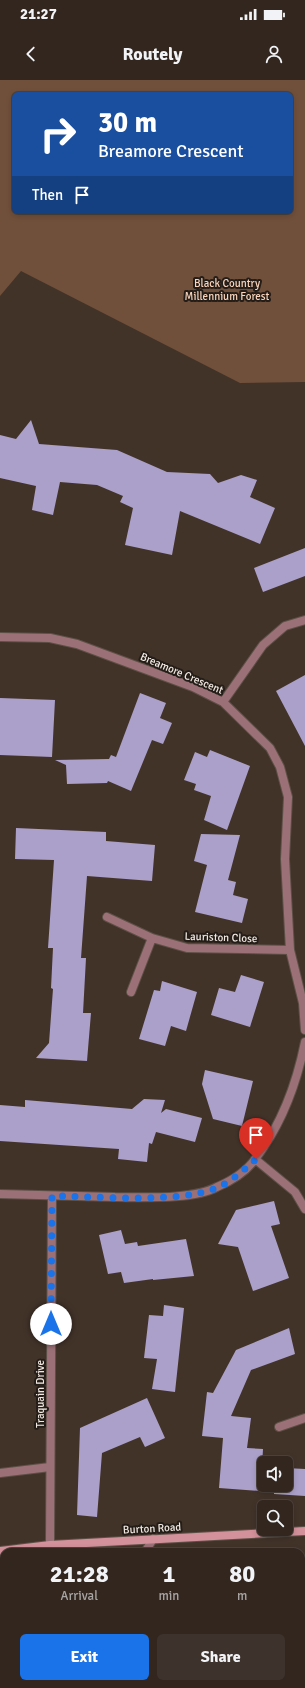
<!DOCTYPE html>
<html lang="en">
<head>
<meta charset="utf-8">
<style>
	:root { --surface:#32261f; --page:#3d322c; --text:#f1f3f6; --muted:#a8a5a4; --line:#4d433d; --accent:#1a73e8 }
	body { margin:0; font-family:Signika,sans-serif; background:var(--page); color:var(--text); height:100vh; display:flex; flex-direction:column; font-size:15px; white-space:nowrap }
	* { box-sizing:border-box; margin:0 }
	p { font-size:13px; color:var(--muted) }
	.icon { flex:none; width:22px; height:22px; fill:none; stroke:currentColor; stroke-width:2; stroke-linecap:round; stroke-linejoin:round }
	.map { position:relative; flex:1; overflow:hidden }
	.panel { position:absolute; left:0px; top:1468px; width:305px; height:140px; display:flex; flex-direction:column; background:var(--surface); border-radius:12px 12px 0 0; box-shadow:0 2px 6px #0003,0 0 0 1px var(--line) }
	.panel>* { flex:none }
	.banner { position:absolute; left:12px; top:12px; width:281px; height:122px; border-radius:6px; box-shadow:0 2px 6px #0003,0 0 0 1px var(--line); background:#1a4fa0; color:#fff; overflow:hidden }
	.fabs { position:absolute; left:257px; top:1376px; display:grid; gap:8px }
	.fabs a { display:grid; place-items:center; width:36px; height:36px; border-radius:6px; background:var(--surface); box-shadow:0 2px 6px #0003,0 0 0 1px var(--line); font-size:20px }
	.pin { position:absolute; display:grid; place-items:center; width:34px; height:34px; color:#fff; margin:-41px -17px; border-radius:50% 50% 50% 0; rotate:-45deg; box-shadow:0 0 4px #0007 }
	.pin .icon { rotate:45deg }
	.me { position:absolute; width:44px; margin:-22px; rotate:0deg; stroke-linejoin:round; filter:drop-shadow(0 0 3px #0008) }
	.turn { display:flex; align-items:center; gap:14px; height:84px; padding:0 20px; font-size:18px }
	.turn .icon { width:52px; height:52px; stroke-width:2.5 }
	.turn b { display:block; font-size:28px; line-height:34px }
	.then { display:flex; align-items:center; height:38px; padding:0 20px; background:#0003; gap:8px; font-size:15px }
	.eta { display:flex; justify-content:space-evenly; align-items:center; height:68px; text-align:center }
	.eta b { font-size:24px; font-weight:700; line-height:28px }
	.button { display:flex; gap:8px; margin-top:auto; padding:8px 20px }
	.button a { flex:1; height:46px; border-radius:6px; background:var(--accent); color:#fff; font-size:16px; font-weight:700; line-height:46px; text-align:center }
	.button a+a { background:var(--page); color:var(--text) }
	.status { display:flex; justify-content:space-between; align-items:center; height:28px; padding:0 20px; background:var(--surface); direction:ltr }
	.status svg { height:11px; fill:currentColor }
	header { display:flex; justify-content:space-between; align-items:center; height:52px; padding:0 20px; background:var(--surface); font-size:18px; font-weight:700 }
	.map>svg:first-child { display:block }
	.built { fill:#4e392b }
	.green { fill:#71503b; fill-rule:evenodd }
	.building { fill:#aba0c9 }
	.lines { fill:none; stroke-linecap:round; stroke-linejoin:round }
	.service-casing { stroke:#5e5047; stroke-width:10 }
	.minor-casing { stroke:#5e5047; stroke-width:10 }
	.secondary-casing { stroke:#5e5047; stroke-width:10 }
	.service { stroke:#9b7177; stroke-width:8 }
	.minor { stroke:#9b7177; stroke-width:8 }
	.secondary { stroke:#d3919b; stroke-width:8 }
	.route { stroke:#1a73e8; stroke-width:7; stroke-dasharray:0 12.6 }
	.labels { text-anchor:middle; stroke-width:4; stroke-linejoin:round; paint-order:stroke }
	.park-label { font-size:11px; fill:#fad4bc; stroke:#241d18 }
	.street-label { font-size:11px; fill:#f3e9e3; stroke:#241d18 }
</style>
</head>
<body>
<div class="status"><b>21:27</b><svg viewBox="0 0 49 12"><path d="M0 12V9h3v3zM5 12V6h3v6zM10 12V3h3v9zM15 12V0h3v12zM26 1h20v11H26zM47 4h2v5h-2z"/></svg></div>
<header><svg class="icon" aria-label="back" viewBox="0 0 24 24"><path d="M15 5l-7 7 7 7"/></svg>Routely<svg class="icon" aria-label="person" viewBox="0 0 24 24"><circle cx="12" cy="8" r="4"/><path d="M4 21q1-7 8-7t8 7"/></svg></header>
<div class="map">
<svg width="305" height="1608" viewBox="0 0 305 1608">
	<rect width="100%" height="100%" fill="#423329"/>
	<!-- built -->
	<path class="built" d="M 301,1495 L 305,1495 L 305,1608 L 0,1608 L 0,1570 L 4,1570 L 4,1604 L 301,1604 Z"/>
	<!-- green -->
	<path class="green" d="M 0,0 L 305,0 L 305,302 L 240,303 L 21,191 L 0,216 ZM 14,14 L 291,14 L 291,132 L 14,132 Z"/>
	<!-- building -->
	<path class="building" d="M 31,340 L 39,364 L 117,370 L 167,392 L 210,394 L 218,403 L 241,395 L 257,400 L 250,417 L 275,428 L 260,464 L 180,431 L 172,475 L 125,465 L 133,428 L 120,422 L 123,416 L 97,405 L 60,402 L 53,435 L 32,430 L 36,406 L 0,398 L 0,355 L 16,359 Z
		M 305,468 L 305,496 L 263,512 L 254,488 Z
		M 305,595 L 305,666 L 276,611 Z
		M 140,613 L 166,623 L 160,638 L 172,643 L 163,664 L 152,660 L 131,711 L 108,701 L 107,703 L 67,704 L 66,685 L 55,680 L 109,679 L 111,675 L 116,677 Z
		M 0,618 L 55,620 L 52,677 L 0,675 Z
		M 210,670 L 250,686 L 227,750 L 204,740 L 211,716 L 194,710 L 196,704 L 184,700 L 195,672 L 207,677 Z
		M 16,748 L 106,752 L 106,761 L 155,765 L 152,801 L 87,796 L 81,878 L 86,878 L 83,933 L 91,933 L 87,981 L 36,978 L 49,963 L 53,909 L 51,908 L 53,868 L 48,868 L 54,780 L 15,779 Z
		M 201,754 L 240,755 L 228,800 L 236,802 L 233,815 L 248,819 L 242,843 L 195,832 L 207,785 L 194,781 Z
		M 241,895 L 264,902 L 250,947 L 211,935 L 219,908 L 235,912 Z
		M 162,901 L 197,912 L 186,951 L 171,946 L 165,966 L 139,959 L 154,910 L 160,911 Z
		M 205,990 L 253,1001 L 242,1046 L 213,1039 L 202,1004 Z
		M 144,1019 L 165,1020 L 161,1033 L 166,1029 L 202,1038 L 195,1062 L 156,1052 L 152,1064 L 149,1063 L 147,1082 L 118,1079 L 119,1069 L 0,1061 L 0,1025 L 25,1027 L 25,1020 L 132,1029 Z
		M 274,1121 L 280,1144 L 271,1146 L 289,1198 L 253,1211 L 238,1167 L 218,1164 L 236,1130 Z
		M 121,1150 L 125,1164 L 137,1162 L 138,1166 L 186,1159 L 194,1196 L 153,1200 L 153,1199 L 124,1203 L 121,1192 L 108,1194 L 99,1155 Z
		M 164,1225 L 184,1228 L 175,1312 L 152,1309 L 157,1279 L 144,1278 L 149,1235 L 163,1236 Z
		M 289,1248 L 295,1274 L 251,1290 L 231,1336 L 251,1338 L 247,1368 L 263,1369 L 262,1386 L 264,1386 L 264,1405 L 286,1405 L 286,1388 L 305,1389 L 305,1416 L 274,1414 L 274,1412 L 219,1408 L 223,1358 L 202,1356 L 207,1312 L 213,1313 L 236,1270 Z
		M 147,1318 L 165,1358 L 145,1367 L 140,1357 L 102,1373 L 97,1437 L 77,1435 L 80,1348 Z"/>
	<g class="lines">
		<defs>
			<path id="service" d="M 0,1393 L 50,1387
				M 145,1472 L 153,1459
				M 0,1556 L 4,1555"/>
			<path id="minor" d="M 0,557 L 50,558 L 77,564 L 193,607 L 223,622 L 270,668 L 280,687 L 288,717 L 285,779 L 290,870 L 303,923 L 305,950
				M 223,622 L 263,565 L 285,546 L 305,540
				M 107,837 L 152,858 L 187,868 L 290,870
				M 131,912 L 152,858
				M 255,1079 L 295,1112 L 305,1129
				M 0,1114 C 38,1115 77,1116 115,1117 C 143,1117 193,1120 217,1107 C 231,1101 247,1091 256,1078 C 281,1045 297,1002 305,962
				M 279,1347 L 305,1338
				M 50,1465 L 52,1116"/>
			<path id="secondary" d="M 0,1471 L 50,1465 L 305,1451"/>
		</defs>
		<!-- service casing -->
		<use href="#service" class="service-casing"/>
		<!-- minor casing -->
		<use href="#minor" class="minor-casing"/>
		<!-- secondary casing -->
		<use href="#secondary" class="secondary-casing"/>
		<!-- service -->
		<use href="#service" class="service"/>
		<!-- minor -->
		<use href="#minor" class="minor"/>
		<!-- secondary -->
		<use href="#secondary" class="secondary"/>
	</g>
	<g class="lines">
		<!-- route -->
		<path class="route" d="M 51,1244 L 52,1116 C 96,1116 177,1124 216,1108 C 231,1102 244,1090 256,1079"/>
	</g>
	<g class="labels">
		<!-- park labels -->
		<g class="park-label">
			<text x="227" y="207">Black Country<tspan x="227" dy="13">Millennium Forest</tspan></text>
		</g>
		<!-- street labels -->
		<g class="street-label">
			<text transform="translate(182 593) rotate(23)" y="4">Breamore Crescent</text>
			<text transform="translate(221 857) rotate(2)" y="4">Lauriston Close</text>
			<text transform="translate(40 1314) rotate(-90)" y="4">Traquain Drive</text>
			<text transform="translate(152 1448) rotate(-3)" y="4">Burton Road</text>
		</g>
	</g>
</svg>
<div class="fabs">
<a><svg class="icon" aria-label="sound" viewBox="0 0 24 24"><path d="M4 9h4l5-4v14l-5-4H4zM17 9q2 3 0 6"/></svg></a>
<a><svg class="icon" aria-label="search" viewBox="0 0 24 24"><circle cx="10" cy="10" r="6"/><path d="M15 15l6 6"/></svg></a>
</div>
<div class="pin" style="left:256px;top:1079px;background:#d93025"><svg class="icon" aria-label="arrive" viewBox="0 0 24 24"><path d="M6 21V4h12l-3 4 3 4H6"/></svg></div>
<svg class="me" style="left:51px;top:1244px" viewBox="-20 -20 40 40"><circle r="19" fill="#fff"/><path d="M0-13L10 11 0 6-10 11z" fill="#1a73e8"/></svg>
<div class="banner">
<div class="turn"><svg class="icon" aria-label="right" viewBox="0 0 24 24"><path d="M7 20v-9h11M14 6l5 5-5 5"/></svg><div><b>30 m</b>Breamore Crescent</div></div>
<div class="then">Then<svg class="icon" aria-label="arrive" viewBox="0 0 24 24"><path d="M6 21V4h12l-3 4 3 4H6"/></svg></div>
</div>
<section class="panel">
<div class="eta">
<div><b>21:28</b><p>Arrival</p></div>
<div><b>1</b><p>min</p></div>
<div><b>80</b><p>m</p></div>
</div>
<div class="button"><a>Exit</a><a>Share</a></div>
</section>
</div>
</body>
</html>
